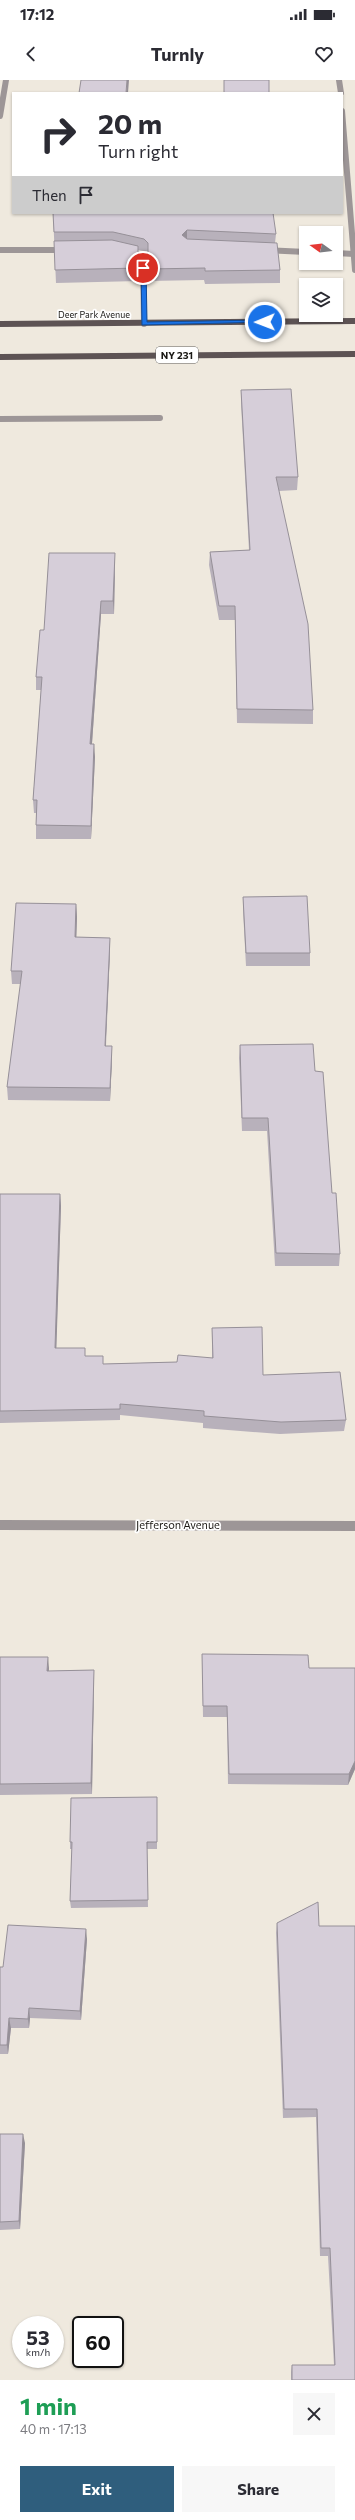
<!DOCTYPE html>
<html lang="en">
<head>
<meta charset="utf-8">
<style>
	:root { --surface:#fff; --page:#f7f7f7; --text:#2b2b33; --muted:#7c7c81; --accent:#2f5e7d }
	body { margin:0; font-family:Commissioner,sans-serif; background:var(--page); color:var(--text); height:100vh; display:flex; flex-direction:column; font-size:15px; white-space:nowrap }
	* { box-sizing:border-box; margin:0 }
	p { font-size:13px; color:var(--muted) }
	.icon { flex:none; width:22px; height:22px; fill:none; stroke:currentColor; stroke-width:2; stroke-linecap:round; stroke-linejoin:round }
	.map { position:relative; height:2300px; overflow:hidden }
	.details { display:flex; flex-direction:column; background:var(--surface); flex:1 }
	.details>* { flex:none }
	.banner { position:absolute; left:12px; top:12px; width:331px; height:122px; border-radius:0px; box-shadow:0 1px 3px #0004; background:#fff; color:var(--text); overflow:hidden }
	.needle { width:26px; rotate:285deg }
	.fabs { position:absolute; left:299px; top:146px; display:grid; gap:8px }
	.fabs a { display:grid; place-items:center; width:44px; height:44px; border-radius:0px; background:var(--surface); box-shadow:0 1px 3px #0004; font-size:20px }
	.speed { position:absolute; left:12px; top:2236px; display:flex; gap:8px; font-size:20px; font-weight:700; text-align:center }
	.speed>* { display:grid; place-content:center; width:52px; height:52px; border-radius:50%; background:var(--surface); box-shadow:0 1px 3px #0004; line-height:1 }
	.speed small { font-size:10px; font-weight:400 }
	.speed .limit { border:2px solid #111; border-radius:6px; background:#fff; color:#111 }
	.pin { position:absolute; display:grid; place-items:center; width:34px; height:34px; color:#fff; margin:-17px; border:2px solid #fff; border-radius:50%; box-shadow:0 1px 4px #0007 }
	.me { position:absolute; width:44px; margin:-22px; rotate:269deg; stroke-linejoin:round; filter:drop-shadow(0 0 3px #0008) }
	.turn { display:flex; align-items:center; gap:14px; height:84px; padding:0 20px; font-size:18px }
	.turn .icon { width:52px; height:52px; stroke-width:2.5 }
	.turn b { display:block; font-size:28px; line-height:34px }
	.then { display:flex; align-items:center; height:38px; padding:0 20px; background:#0003; gap:8px; font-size:15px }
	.round { display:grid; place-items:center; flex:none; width:42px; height:42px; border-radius:0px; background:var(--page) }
	.head { display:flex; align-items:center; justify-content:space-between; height:68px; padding:0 20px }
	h1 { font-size:24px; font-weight:700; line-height:30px; color:#1e9e55 }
	.button { display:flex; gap:8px; margin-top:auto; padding:8px 20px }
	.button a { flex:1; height:46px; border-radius:0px; background:var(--accent); color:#fff; font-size:16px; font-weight:700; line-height:46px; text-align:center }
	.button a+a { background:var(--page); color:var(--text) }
	.status { display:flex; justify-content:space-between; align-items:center; height:28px; padding:0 20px; background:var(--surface); direction:ltr }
	.status svg { height:11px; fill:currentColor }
	header { display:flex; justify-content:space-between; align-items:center; height:52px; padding:0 20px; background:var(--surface); font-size:18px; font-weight:700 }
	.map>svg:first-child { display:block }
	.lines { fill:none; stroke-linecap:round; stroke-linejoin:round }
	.lane { stroke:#9d9697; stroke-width:6 }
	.street-far1 { stroke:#9d9697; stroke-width:6 }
	.street { stroke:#9d9697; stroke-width:10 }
	.primary { stroke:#5d5354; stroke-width:6 }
	.wall { fill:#b8b1bb }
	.shaded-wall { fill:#969098 }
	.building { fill:#d6ced9; stroke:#969098 }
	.route { fill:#1a73e8; stroke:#114b97 }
	.labels { text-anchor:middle; stroke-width:3.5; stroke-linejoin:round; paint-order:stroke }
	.far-street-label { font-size:9px; fill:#1a1814; stroke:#fff }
	.shield { fill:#fff; stroke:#5f5d5a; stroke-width:1 }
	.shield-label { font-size:10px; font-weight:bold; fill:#1a1814 }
	.street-label { font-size:11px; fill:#1a1814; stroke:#fff }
</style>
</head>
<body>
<div class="status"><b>17:12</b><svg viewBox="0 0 49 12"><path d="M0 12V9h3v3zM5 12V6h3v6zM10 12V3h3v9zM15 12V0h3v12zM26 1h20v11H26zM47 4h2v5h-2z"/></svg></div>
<header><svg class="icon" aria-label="back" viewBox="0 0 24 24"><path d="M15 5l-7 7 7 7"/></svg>Turnly<svg class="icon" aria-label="heart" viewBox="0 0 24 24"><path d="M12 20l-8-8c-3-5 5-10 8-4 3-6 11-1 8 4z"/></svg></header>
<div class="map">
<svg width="355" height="2300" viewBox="0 0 355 2300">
	<rect width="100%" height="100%" fill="#efe9de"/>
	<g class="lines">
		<!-- lane -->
		<path class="lane" d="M 0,170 L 68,170
			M 126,170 L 143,176 L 144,244
			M 264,170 L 306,172
			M 336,173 L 354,174
			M 0,339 L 160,338"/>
		<!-- street-far1 -->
		<path class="street-far1" d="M 339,0 L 341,13
			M 342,31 L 355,190
			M 0,36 L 6,0"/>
		<!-- street -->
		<path class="street" d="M 0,1445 L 355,1446"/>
		<!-- primary -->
		<path class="primary" d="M 0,244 L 355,241
			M 0,277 L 355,274"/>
	</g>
	<!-- wall -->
	<path class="wall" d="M 53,133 L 276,154 L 275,163 L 280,190 L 280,203 L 205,204 L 204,200 L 148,201 L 148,176 L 144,171 L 138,170 L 139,201 L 56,203 Z
		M 241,310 L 298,397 L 297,410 L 279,411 L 313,630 L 313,644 L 237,643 L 235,540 L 219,540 L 209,485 L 210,472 L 249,470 L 241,323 Z
		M 115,486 L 114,534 L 101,534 L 92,664 L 95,677 L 91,759 L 36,759 L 36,733 L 34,733 L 33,720 L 41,610 L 36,610 L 36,597 L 44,550 Z
		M 243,817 L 310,873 L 310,886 L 246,886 L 243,830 Z
		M 76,824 L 77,837 L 76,857 L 110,858 L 110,871 L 106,966 L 112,979 L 110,1021 L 8,1020 L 7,1007 L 21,904 L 12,904 L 11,891 Z
		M 240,965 L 315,991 L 332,1113 L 340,1174 L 339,1186 L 275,1186 L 267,1051 L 242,1051 L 239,978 Z
		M 0,1114 L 60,1114 L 61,1126 L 56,1268 L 85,1268 L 85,1276 L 103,1276 L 103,1284 L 177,1282 L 212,1278 L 212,1248 L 263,1295 L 346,1340 L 344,1351 L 280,1354 L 203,1348 L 203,1343 L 120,1335 L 120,1340 L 0,1343 Z
		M 202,1574 L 309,1588 L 355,1588 L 355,1689 L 348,1705 L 228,1704 L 227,1637 L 203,1637 Z
		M 0,1577 L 49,1588 L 49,1591 L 94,1590 L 94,1602 L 92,1714 L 0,1715 Z
		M 157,1717 L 157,1769 L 147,1769 L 148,1827 L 71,1828 L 70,1821 L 72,1769 L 70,1769 L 70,1762 Z
		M 277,1843 L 319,1846 L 355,2300 L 291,2300 L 291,2292 L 292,2285 L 334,2285 L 328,2176 L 320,2176 L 316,2037 L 283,2038 L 276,1853 Z
		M 87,1859 L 81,1940 L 30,1938 L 29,1948 L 11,1948 L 8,1974 L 0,1974 L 0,1887 L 3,1887 Z
		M 0,2054 L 25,2063 L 20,2149 L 0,2150 Z"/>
	<!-- shaded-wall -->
	<path class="shaded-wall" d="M 127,0 L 129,0 L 128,13 L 126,13 Z
		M 187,150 L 187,162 L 182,155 Z
		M 115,473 L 115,486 L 114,534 L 113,521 Z
		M 101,521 L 101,534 L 91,677 L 90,664 Z
		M 94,664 L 95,677 L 91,759 L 91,746 Z
		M 76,824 L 77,837 L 76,870 L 75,857 Z
		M 110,858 L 110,871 L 105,979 L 105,966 Z
		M 112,966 L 112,979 L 110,1021 L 110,1008 Z
		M 60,1114 L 61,1126 L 56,1280 L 55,1268 Z
		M 48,1577 L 49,1588 L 48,1602 L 47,1591 Z
		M 94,1590 L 94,1602 L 92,1714 L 91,1703 Z
		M 355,1681 L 355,1689 L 348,1705 L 349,1694 Z
		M 86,1849 L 87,1859 L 81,1940 L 80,1931 Z
		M 29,1928 L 30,1938 L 29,1948 L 28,1939 Z
		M 9,1938 L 11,1948 L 8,1974 L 7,1965 Z
		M 23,2054 L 25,2063 L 20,2149 L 19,2141 Z"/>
	<!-- building -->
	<path class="building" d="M 81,0 L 127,0 L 126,13 L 79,13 Z
		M 224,0 L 269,0 L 269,13 L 224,13 Z
		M 53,133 L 273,133 L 276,154 L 187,150 L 182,155 L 187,159 L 277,163 L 280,190 L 205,191 L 205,188 L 148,189 L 148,163 L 144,159 L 113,152 L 54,152 Z
		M 112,160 L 138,166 L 138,188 L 55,190 L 54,161 Z
		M 291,309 L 298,397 L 276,397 L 308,544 L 313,630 L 237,629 L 235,526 L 219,526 L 210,472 L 250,470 L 241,310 Z
		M 49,473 L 115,473 L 113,521 L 101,521 L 90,664 L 94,664 L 91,746 L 36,745 L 37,720 L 33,720 L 42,597 L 36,597 L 40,550 L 44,550 Z
		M 307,816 L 310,873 L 246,873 L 243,817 Z
		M 16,823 L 76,824 L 75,857 L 110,858 L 105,966 L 112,966 L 110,1008 L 7,1007 L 22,891 L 11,891 Z
		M 313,964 L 315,991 L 323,992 L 332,1113 L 336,1113 L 340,1174 L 276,1173 L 268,1038 L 242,1038 L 240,965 Z
		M 0,1114 L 60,1114 L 55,1268 L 85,1268 L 85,1276 L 103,1276 L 103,1284 L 177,1282 L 178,1275 L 213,1278 L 212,1248 L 262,1247 L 263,1295 L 340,1292 L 346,1340 L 281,1342 L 204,1336 L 204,1331 L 120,1324 L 120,1329 L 0,1331 Z
		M 202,1574 L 308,1575 L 309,1588 L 355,1588 L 355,1681 L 349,1694 L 229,1694 L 227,1626 L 203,1626 Z
		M 0,1577 L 48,1577 L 47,1591 L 94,1590 L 91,1703 L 0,1704 Z
		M 157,1717 L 157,1762 L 147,1762 L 148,1820 L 70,1821 L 72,1762 L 70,1762 L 71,1718 Z
		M 318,1822 L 319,1846 L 355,1846 L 355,2300 L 292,2300 L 292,2285 L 335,2285 L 330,2168 L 321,2168 L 317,2029 L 284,2029 L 277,1843 Z
		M 8,1845 L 86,1849 L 80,1931 L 29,1928 L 28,1939 L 9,1938 L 7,1965 L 0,1965 L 0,1887 L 3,1887 Z
		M 0,2054 L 23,2054 L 19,2141 L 0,2142 Z"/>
	<!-- route -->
	<path class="route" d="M 141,187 L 146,188 L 147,242 L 265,240 L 268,242 L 142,245 Z"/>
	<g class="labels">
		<!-- far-street labels -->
		<g class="far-street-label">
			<text x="94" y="238">Deer Park Avenue</text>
		</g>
		<!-- shield labels -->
		<rect class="shield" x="156" y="267" width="42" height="16" rx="3"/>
		<g class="shield-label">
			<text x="177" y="279">NY 231</text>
		</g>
		<!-- street labels -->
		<g class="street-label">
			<text x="178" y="1449">Jefferson Avenue</text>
		</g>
	</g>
</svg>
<div class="fabs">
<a><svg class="needle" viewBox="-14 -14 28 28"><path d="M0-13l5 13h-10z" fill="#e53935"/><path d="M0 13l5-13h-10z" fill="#7c7c81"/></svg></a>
<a><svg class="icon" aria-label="layers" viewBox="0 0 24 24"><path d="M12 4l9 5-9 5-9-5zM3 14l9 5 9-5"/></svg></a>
</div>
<div class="speed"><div>53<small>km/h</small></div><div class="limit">60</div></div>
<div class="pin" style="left:143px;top:188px;background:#d93025"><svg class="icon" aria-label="arrive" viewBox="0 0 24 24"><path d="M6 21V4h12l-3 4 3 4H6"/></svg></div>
<svg class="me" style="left:265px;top:242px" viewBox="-20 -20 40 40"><circle r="17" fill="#1a73e8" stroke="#fff" stroke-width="3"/><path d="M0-11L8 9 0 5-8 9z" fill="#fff"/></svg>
<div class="banner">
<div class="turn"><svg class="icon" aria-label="right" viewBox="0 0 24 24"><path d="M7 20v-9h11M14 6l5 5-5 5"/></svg><div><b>20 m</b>Turn right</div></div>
<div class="then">Then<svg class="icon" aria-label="arrive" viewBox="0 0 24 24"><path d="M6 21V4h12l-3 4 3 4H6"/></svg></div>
</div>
</div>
<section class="details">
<div class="head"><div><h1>1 min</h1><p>40 m · 17:13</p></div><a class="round"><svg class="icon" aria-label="close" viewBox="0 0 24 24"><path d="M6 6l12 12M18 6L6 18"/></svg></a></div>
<div class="button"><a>Exit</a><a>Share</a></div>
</section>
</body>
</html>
